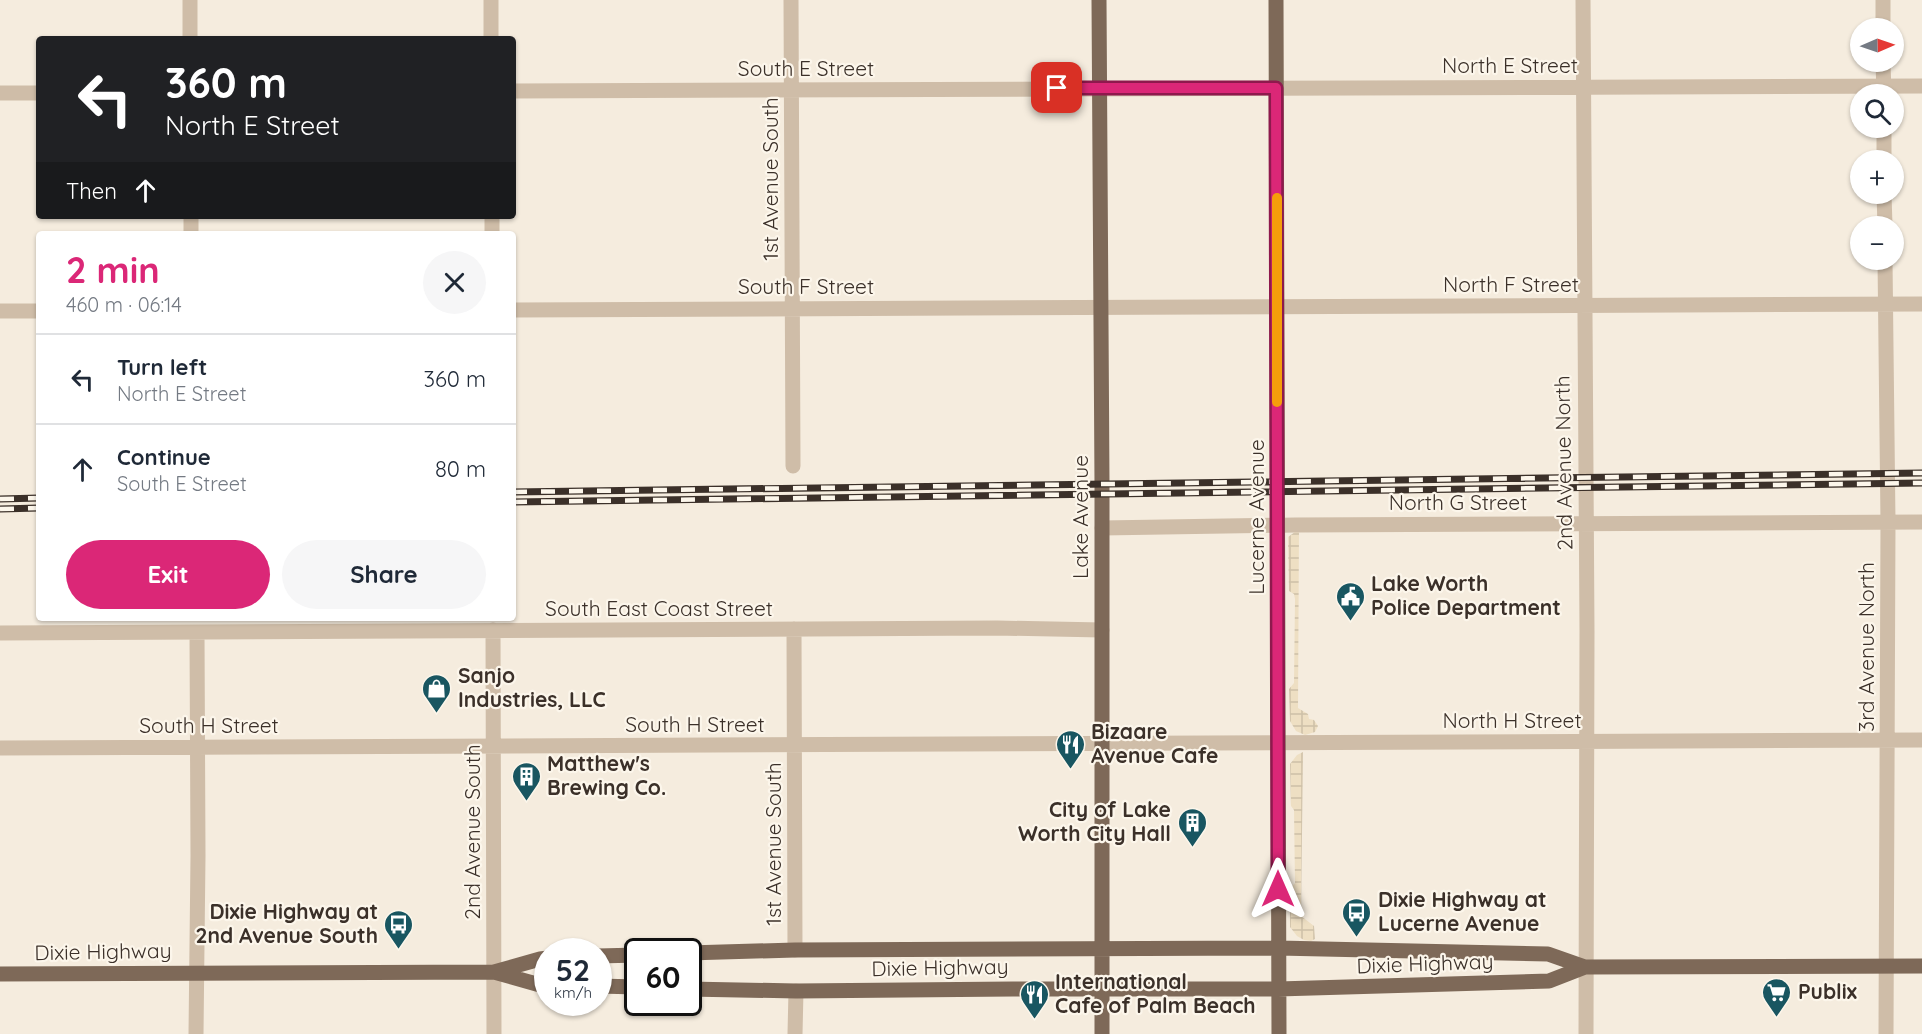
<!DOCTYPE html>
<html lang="en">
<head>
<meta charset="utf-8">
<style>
	:root { --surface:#fff; --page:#f6f6f7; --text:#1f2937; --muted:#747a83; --line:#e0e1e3; --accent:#db2777 }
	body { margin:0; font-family:Quicksand,sans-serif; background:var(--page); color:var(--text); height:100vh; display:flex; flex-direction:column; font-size:22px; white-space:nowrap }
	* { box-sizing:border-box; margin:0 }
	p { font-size:20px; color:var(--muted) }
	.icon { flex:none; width:33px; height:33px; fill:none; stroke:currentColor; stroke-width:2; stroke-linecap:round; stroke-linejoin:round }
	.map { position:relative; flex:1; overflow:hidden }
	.drawer { position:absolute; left:36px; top:231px; width:480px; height:390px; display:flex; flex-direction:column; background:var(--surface); border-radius:6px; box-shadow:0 2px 4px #0004 }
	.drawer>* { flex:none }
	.guide { position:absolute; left:36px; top:36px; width:480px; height:183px; border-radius:6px; box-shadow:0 2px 4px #0004; background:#202124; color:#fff; overflow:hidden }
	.needle { width:39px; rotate:88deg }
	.fabs { position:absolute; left:1850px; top:18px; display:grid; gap:12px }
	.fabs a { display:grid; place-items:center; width:54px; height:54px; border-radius:50%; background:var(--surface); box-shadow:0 2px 4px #0004; font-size:30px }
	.speed { position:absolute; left:534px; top:938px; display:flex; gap:12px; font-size:30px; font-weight:700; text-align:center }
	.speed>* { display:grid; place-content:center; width:78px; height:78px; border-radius:50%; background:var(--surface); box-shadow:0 2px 4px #0004; line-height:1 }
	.speed small { font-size:15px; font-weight:400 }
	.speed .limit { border:3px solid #111; border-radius:9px; background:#fff; color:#111 }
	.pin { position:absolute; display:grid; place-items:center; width:51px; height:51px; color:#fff; margin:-26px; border-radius:12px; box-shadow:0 3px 9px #0006 }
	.me { position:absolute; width:66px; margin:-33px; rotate:0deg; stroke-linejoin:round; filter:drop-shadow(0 0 4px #0008) }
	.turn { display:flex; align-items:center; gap:21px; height:126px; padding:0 30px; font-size:27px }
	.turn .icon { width:78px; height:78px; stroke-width:2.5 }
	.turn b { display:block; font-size:42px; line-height:51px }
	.then { display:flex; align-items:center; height:57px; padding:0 30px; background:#0003; gap:12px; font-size:22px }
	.round { display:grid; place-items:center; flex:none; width:63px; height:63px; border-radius:32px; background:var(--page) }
	.summary { display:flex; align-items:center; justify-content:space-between; height:102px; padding:0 30px }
	h1 { font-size:36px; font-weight:800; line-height:45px; color:var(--accent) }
	.cta { display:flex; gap:12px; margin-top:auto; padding:12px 30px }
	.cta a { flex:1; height:69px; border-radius:36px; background:var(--accent); color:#fff; font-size:24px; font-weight:800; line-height:69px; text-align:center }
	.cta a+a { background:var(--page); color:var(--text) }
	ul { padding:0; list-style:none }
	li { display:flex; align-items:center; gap:18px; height:90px; padding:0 30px; border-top:2px solid var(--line) }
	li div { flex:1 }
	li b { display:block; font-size:22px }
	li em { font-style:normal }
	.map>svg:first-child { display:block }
	.plaza { fill:url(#plaza-grid) }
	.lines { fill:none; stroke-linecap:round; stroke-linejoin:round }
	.minor { stroke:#cfbda8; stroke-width:15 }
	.major { stroke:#7e6958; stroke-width:15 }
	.rail-casing { stroke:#3b3029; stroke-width:7 }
	.rail { stroke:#fcf6eb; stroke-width:4.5; stroke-dasharray:14; stroke-linecap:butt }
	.route-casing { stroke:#8e194d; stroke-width:15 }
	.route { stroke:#db2777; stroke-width:10 }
	.slow { stroke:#f59e0b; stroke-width:10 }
	.labels { text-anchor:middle; stroke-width:4.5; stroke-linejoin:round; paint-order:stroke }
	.street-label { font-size:21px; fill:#3b3029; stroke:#fcf6eb }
	.poi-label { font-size:21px; font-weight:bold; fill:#3b3029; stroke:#fcf6eb; text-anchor:start }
</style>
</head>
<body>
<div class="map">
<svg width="1922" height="1034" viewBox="0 0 1922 1034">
	<defs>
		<pattern id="plaza-grid" width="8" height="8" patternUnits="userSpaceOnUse" patternTransform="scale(1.5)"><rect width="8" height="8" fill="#eedfc3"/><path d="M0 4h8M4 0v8" fill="none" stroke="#cdc0a8"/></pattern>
	</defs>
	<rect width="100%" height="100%" fill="#f5ecde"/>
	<!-- plaza -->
	<path class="plaza" d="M 1299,529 L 1298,708 L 1308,714 L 1309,719 L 1314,720 L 1318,726 L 1315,732 L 1305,735 L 1296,731 L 1290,721 L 1289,689 L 1294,683 L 1295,599 L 1294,594 L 1289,591 L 1288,537 Z
		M 1303,752 L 1301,916 L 1314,926 L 1315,939 L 1311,941 L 1304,940 L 1297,936 L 1290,927 L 1290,889 L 1295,883 L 1294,810 L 1291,806 L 1290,764 L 1297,755 Z"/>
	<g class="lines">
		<!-- minor -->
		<path class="minor" d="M 190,0 L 190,39
			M 491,0 L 491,39
			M 791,0 L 793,466
			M 1583,0 L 1587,631 L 1586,1034
			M 1883,0 L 1883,28
			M 1883,62 L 1884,94
			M 513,91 L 1922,86
			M 0,93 L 39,93
			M 1884,128 L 1884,160
			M 1884,194 L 1885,226
			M 191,216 L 191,234
			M 492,216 L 492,234
			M 1885,260 L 1888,522 L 1886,1034
			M 513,310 L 1922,304
			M 0,311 L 39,311
			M 1102,528 L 1295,525 L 1922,522
			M 794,629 L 795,950
			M 493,630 L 494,1034
			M 0,633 L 997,628 L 1102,630
			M 0,748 L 1922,740
			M 196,1034 L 198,856 L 197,633
			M 795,1034 L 796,991"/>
		<!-- major -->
		<path class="major" d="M 1099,0 L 1102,484 L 1102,1034
			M 1276,0 L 1279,1034
			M 688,953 L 795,950 L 1278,948 L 1548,954 L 1585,967 L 1922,966
			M 598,956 L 638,955
			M 494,972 L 540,959 L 548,958
			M 0,974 L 494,972 L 540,985 L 548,985
			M 598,986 L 638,987
			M 688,989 L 796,991 L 1013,989 L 1278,989 L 1549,981 L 1585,967"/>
		<defs>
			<path id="rail" d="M 513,492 L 1922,473
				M 0,499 L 39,498
				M 513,502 L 1922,483
				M 0,509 L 39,508"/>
		</defs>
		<!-- rail casing -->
		<use href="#rail" class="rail-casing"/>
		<!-- rail -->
		<use href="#rail" class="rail"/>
	</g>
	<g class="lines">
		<defs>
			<path id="route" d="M 1057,88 L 1276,88 L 1278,889"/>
		</defs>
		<!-- route casing -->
		<use href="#route" class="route-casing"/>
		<!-- route -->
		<use href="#route" class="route"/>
		<!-- slow -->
		<path class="slow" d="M 1277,198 L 1277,402"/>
	</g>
	<!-- icons -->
	<defs>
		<symbol id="civic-pin" viewBox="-11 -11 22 30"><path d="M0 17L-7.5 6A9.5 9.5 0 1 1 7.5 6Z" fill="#195661" stroke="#fcf6eb"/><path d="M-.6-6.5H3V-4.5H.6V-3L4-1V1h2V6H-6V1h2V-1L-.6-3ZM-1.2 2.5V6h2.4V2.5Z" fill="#fff"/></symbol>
		<symbol id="shop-pin" viewBox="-11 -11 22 30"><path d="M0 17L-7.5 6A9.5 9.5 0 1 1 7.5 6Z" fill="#195661" stroke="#fcf6eb"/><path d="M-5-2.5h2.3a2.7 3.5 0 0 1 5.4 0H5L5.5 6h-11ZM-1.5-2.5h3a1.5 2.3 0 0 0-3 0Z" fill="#fff"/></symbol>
		<symbol id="restaurant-pin" viewBox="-11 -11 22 30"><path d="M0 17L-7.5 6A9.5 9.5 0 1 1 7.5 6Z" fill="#195661" stroke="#fcf6eb"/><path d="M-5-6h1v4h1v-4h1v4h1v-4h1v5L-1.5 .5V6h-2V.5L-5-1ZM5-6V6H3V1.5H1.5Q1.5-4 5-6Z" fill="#fff"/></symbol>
		<symbol id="building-pin" viewBox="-11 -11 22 30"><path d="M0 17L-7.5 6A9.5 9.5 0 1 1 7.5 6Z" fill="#195661" stroke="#fcf6eb"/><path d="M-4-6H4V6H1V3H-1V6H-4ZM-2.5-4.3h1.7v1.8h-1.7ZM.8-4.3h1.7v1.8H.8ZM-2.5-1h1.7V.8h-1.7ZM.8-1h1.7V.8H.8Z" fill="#fff"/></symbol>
		<symbol id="bus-pin" viewBox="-11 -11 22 30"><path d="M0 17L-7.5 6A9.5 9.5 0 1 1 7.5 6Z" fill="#195661" stroke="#fcf6eb"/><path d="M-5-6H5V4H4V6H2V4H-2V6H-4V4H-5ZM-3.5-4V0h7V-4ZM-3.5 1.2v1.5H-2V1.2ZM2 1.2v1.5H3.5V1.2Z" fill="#fff"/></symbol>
		<symbol id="supermarket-pin" viewBox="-11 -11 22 30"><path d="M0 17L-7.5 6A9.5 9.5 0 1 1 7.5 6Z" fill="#195661" stroke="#fcf6eb"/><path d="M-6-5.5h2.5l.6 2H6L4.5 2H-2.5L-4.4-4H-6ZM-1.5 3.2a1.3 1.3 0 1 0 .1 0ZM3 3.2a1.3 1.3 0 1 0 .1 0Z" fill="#fff"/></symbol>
	</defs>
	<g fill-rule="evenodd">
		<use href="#civic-pin" x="1334" y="580" width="33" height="45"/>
		<use href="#shop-pin" x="420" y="672" width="33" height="45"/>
		<use href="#restaurant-pin" x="1054" y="728" width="33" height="45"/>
		<use href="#building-pin" x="510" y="760" width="33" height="45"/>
		<use href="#building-pin" x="1176" y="806" width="33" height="45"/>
		<use href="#bus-pin" x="1340" y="896" width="33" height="45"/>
		<use href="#bus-pin" x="382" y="908" width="33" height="45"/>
		<use href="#supermarket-pin" x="1760" y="976" width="33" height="45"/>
		<use href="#restaurant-pin" x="1018" y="978" width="33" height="45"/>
	</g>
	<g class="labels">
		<!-- street labels -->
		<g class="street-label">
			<text x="1510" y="73">North E Street</text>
			<text x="806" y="76">South E Street</text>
			<text transform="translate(771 179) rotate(-90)" y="7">1st Avenue South</text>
			<text x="1511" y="292">North F Street</text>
			<text x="806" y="294">South F Street</text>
			<text transform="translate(1564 463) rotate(-91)" y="7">2nd Avenue North</text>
			<text x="1458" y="510">North G Street</text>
			<text transform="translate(1081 517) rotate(-90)" y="7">Lake Avenue</text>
			<text transform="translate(1257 517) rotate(-90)" y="7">Lucerne Avenue</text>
			<text x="659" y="616">South East Coast Street</text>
			<text transform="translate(1867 647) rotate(-90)" y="7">3rd Avenue North</text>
			<text x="1512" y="728">North H Street</text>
			<text x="695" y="732">South H Street</text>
			<text x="209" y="733">South H Street</text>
			<text transform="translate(473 832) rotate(-90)" y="7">2nd Avenue South</text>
			<text transform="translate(774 844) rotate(-90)" y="7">1st Avenue South</text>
			<text transform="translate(103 952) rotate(-1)" y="7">Dixie Highway</text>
			<text transform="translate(1425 964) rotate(-2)" y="7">Dixie Highway</text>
			<text transform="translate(940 968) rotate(-1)" y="7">Dixie Highway</text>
		</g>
		<!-- poi labels -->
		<g class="poi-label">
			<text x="1371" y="591">Lake Worth<tspan x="1371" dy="24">Police Department</tspan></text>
			<text x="458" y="683">Sanjo<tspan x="458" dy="24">Industries, LLC</tspan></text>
			<text x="1091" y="739">Bizaare<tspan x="1091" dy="24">Avenue Cafe</tspan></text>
			<text x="547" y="771">Matthew's<tspan x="547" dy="24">Brewing Co.</tspan></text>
			<text x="1171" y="817" text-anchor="end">City of Lake<tspan x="1171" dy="24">Worth City Hall</tspan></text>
			<text x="1378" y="907">Dixie Highway at<tspan x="1378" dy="24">Lucerne Avenue</tspan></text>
			<text x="378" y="919" text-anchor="end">Dixie Highway at<tspan x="378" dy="24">2nd Avenue South</tspan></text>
			<text x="1055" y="989">International<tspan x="1055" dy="24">Cafe of Palm Beach</tspan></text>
			<text x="1798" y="999">Publix</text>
		</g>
	</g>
</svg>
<div class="fabs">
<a><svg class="needle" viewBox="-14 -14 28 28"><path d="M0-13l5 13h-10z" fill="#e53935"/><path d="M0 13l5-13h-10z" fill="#747a83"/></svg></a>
<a><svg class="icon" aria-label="search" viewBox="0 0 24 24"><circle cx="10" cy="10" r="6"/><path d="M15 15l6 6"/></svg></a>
<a>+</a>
<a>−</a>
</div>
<div class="speed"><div>52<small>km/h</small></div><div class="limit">60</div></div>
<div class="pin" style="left:1057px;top:88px;background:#d93025"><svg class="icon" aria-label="arrive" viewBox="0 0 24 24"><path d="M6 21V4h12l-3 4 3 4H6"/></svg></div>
<svg class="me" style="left:1278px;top:889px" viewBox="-20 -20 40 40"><path d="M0-17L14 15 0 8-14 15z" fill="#db2777" stroke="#fff" stroke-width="4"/></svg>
<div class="guide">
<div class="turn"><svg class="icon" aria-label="left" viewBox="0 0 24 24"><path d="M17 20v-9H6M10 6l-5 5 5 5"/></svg><div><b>360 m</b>North E Street</div></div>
<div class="then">Then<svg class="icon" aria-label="ahead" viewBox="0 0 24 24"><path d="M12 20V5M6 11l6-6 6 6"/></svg></div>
</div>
<section class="drawer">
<div class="summary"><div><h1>2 min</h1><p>460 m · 06:14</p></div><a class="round"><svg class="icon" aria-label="close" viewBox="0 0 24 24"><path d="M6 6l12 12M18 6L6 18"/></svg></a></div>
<ul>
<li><svg class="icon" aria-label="left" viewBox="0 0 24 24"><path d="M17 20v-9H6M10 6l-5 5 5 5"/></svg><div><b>Turn left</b><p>North E Street</p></div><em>360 m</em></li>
<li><svg class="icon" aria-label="ahead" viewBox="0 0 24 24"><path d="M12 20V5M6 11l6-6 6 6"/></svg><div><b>Continue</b><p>South E Street</p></div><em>80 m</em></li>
</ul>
<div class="cta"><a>Exit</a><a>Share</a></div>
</section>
</div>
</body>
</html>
